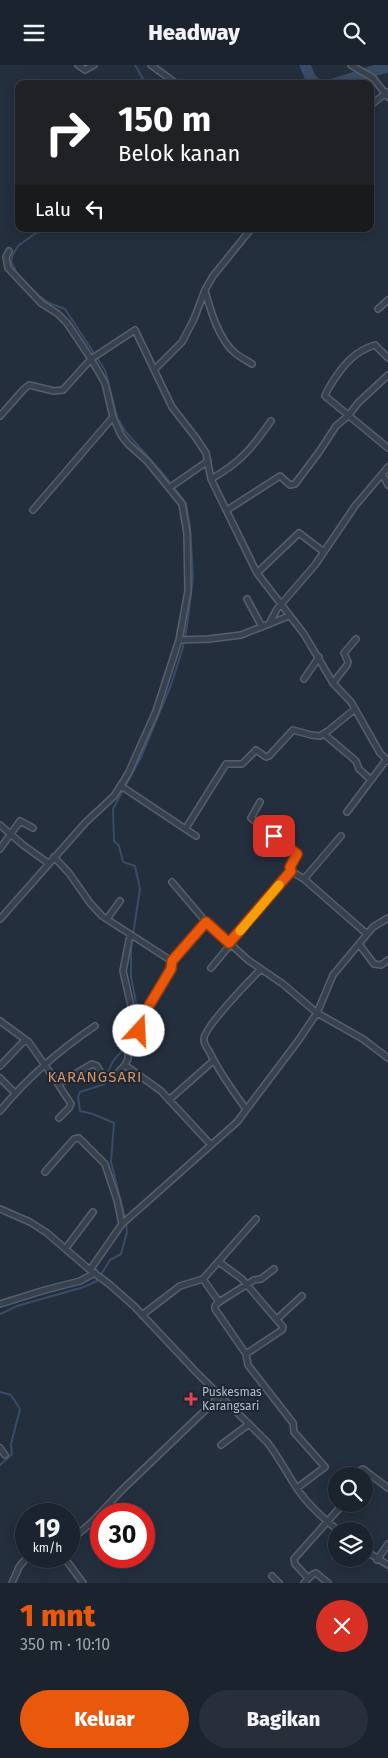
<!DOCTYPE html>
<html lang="id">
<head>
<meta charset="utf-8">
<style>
	:root { --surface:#1b232e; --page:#282f3a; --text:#f1f3f6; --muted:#a0a4aa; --line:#39404a; --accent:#ea580c }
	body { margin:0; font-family:"Fira Sans",sans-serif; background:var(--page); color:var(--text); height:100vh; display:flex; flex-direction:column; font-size:19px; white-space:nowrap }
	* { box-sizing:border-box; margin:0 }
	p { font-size:16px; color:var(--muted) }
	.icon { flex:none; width:28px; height:28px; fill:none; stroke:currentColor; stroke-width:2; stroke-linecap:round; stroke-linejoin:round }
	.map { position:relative; height:1518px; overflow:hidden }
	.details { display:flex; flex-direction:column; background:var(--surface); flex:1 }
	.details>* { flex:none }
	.banner { position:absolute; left:15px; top:15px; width:359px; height:152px; border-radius:10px; box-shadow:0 2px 12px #0003,0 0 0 1px var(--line); background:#202124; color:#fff; overflow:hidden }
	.tools { position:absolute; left:328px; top:1402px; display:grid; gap:10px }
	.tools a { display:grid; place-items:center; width:45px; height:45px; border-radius:50%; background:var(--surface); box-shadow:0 2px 12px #0003,0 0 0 1px var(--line); font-size:25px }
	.speed { position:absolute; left:15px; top:1438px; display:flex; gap:10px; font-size:25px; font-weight:700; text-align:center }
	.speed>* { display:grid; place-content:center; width:65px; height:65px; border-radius:50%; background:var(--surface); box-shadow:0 2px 12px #0003,0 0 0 1px var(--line); line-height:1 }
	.speed small { font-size:12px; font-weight:400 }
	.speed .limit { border:8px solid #d22; background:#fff; color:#111 }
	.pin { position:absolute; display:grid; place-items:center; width:42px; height:42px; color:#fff; margin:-21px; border-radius:10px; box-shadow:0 2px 8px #0006 }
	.me { position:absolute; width:55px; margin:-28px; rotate:20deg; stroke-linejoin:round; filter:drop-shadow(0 0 4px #0008) }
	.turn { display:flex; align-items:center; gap:18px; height:105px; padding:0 20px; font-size:22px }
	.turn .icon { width:65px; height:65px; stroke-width:2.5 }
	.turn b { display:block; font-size:35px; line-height:42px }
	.then { display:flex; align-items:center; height:48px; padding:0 20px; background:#0003; gap:10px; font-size:19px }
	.round { display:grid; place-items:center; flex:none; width:52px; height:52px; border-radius:26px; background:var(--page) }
	.summary { display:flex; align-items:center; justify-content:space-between; height:85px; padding:0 20px }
	h1 { font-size:30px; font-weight:800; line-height:38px; color:var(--accent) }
	.cta { display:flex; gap:10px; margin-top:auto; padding:10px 20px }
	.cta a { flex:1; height:58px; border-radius:30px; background:var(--accent); color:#fff; font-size:20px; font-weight:800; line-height:58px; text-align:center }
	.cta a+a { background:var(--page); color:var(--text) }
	header { display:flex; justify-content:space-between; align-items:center; height:65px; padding:0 20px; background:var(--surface); font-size:22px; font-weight:800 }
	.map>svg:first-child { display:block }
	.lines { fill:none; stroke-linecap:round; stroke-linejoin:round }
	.stream { stroke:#394c67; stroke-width:2 }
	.river { stroke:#394c67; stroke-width:11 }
	.street-casing { stroke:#565f6c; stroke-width:8 }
	.street { stroke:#38414e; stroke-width:5 }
	.route-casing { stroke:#983908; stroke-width:12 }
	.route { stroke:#ea580c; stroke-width:9 }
	.slow { stroke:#f59e0b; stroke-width:9 }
	.health-dot { fill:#e0444e; stroke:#1d2633; stroke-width:2 }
	.labels { text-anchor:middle; stroke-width:4; stroke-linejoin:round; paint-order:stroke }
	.poi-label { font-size:12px; fill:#b4bcc9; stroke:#1d2633; text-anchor:start }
	.quarter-label { font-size:15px; letter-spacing:1px; fill:#d59563; stroke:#1d2633 }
</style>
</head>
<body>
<header><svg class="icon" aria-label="menu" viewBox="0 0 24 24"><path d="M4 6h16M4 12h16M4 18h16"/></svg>Headway<svg class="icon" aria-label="search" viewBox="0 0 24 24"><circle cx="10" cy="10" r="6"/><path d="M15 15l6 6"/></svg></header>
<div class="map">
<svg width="388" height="1518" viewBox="0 0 388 1518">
	<rect width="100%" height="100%" fill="#242f3e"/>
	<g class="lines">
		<!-- stream -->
		<path class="stream" d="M 135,0 L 146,19
			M 52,164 L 36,168 L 18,181 L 12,191 L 11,197 L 18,210 L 38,230 L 49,238 L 65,244 L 105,305 L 117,352 L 125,366 L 165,411 L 186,438 L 190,461 L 193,513 L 187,561 L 183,582 L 171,620 L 141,692 L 113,744 L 114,776 L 119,781 L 123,797 L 135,801 L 140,824 L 131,883 L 131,912 L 139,952 L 137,969
			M 125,1153 L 111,1097 L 114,1058 L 93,1049 L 80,1046 L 78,1032 L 80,1027 L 105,1019 C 110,995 116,992 133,975
			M 0,1249 L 17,1241 L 84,1222 L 97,1216 L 110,1195 L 121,1189 L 127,1167 L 126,1158
			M 0,1327 L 11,1330 L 20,1344 L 11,1379 L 12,1389 L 0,1400"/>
		<!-- river -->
		<path class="river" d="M 305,0 L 310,12 L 316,19
			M 333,19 C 352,14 369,6 388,2"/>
		<defs>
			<path id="street" d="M 78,0 L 85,5 L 94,0
				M 151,0 L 177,19
				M 351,0 L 373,13 L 388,32
				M 370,41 L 387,27
				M 205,226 C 210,244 219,275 235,288 C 240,292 246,295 252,299
				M 378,244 L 388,235
				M 388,293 L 375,280 C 356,286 346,297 335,313 C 331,319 327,325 325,331 L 388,383
				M 155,304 L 182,277 L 194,254 L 205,225 L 213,211 L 251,164
				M 0,351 L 24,324 L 29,320 L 54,326 L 63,325 L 91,294 L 135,265 L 172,342 L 196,373 L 206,388 L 211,414 L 257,508 L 304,569 L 333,618 L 351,637 L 380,688 L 388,696
				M 382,409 L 388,420
				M 211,414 C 241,397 252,383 271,356
				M 169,423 L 208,396
				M 33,445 L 113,352
				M 227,445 L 280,411 L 290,420 L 295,419 L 319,387 L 336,361 L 348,351 L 358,338 L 388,310
				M 257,508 L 299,468 L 324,487
				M 247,534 L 262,562
				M 269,559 L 277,544 L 315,500 L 355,441 L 388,402
				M 179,575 L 209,574 L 241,570 L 289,551
				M 304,614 L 319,592
				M 333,618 L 347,600 L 348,597 L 344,588 L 356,574
				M 324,669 L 356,696 L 359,704 L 371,715
				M 121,721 L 196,771
				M 260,737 L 251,753 L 296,788 L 297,790 L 290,802 L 291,806
				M 347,747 L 386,695
				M 0,760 L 23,780 L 48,798
				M 186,763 L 226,699 L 242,699 L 256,685 L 266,692 L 269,691 L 293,665 L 311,670 L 320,671 L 328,666 L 355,644
				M 0,784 L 20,756 L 33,763
				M 54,792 L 69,808 L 90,838 L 102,851 L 170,895 L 173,899 L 168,910 L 144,949 L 141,967 L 128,986 L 128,994 L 125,1000 L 115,1011 L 102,1010 L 97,1001 L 92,999 L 58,1019 L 71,1039 L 69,1043 L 59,1053
				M 304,814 L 341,771
				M 172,817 L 206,857 L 248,895 L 283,919 L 317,948 L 363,974 L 388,993
				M 0,854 L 86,757 L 114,731 L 128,709 L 156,646 L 179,575 L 188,526 L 187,468 L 182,439 L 147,396 L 128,379 L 121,370 L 113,352 L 105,318 L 91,294 L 67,258 L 58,249 L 41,238 L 8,203 L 6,192 L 9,186
				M 107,854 L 120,836
				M 359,879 L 374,899 L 381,900 L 388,895
				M 172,897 L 206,857
				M 211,903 L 291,806 L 304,814 L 367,869
				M 0,956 L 26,975
				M 128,986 L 125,977 L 133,968 L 135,958 L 123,906 L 130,870
				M 125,1000 L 161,1026 L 211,1080
				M 0,1001 L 23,977 L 28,976 L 58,1019
				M 0,1013 L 15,1028
				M 169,1035 L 213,996
				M 246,1044 C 232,1025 219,1007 209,986 C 207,983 204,979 204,975 C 202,964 251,914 261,904
				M 0,1046 C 28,1012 58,986 95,961
				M 45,1107 L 74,1074 L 79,1073 L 105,1099 L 117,1135 L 122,1159
				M 0,1144 L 30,1157 L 47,1168 L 90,1205 L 109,1219 L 134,1241 L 196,1307 L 267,1377 C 279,1392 287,1409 298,1425 C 309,1441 325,1455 339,1466
				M 66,1183 L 93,1147
				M 219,1197 L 242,1214 L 283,1262 L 282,1265 L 246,1289
				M 90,1205 L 122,1159 L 237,1057 L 298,976 L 317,948 L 333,910 L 373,862 L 388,853
				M 203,1214 L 219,1237 L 215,1241 L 215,1244 L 246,1289 L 248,1300 L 293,1358 L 294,1367 L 325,1402 L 297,1423
				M 219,1237 L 254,1215 L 261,1214 L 274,1204
				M 0,1239 L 45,1225 L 80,1216 L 95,1208
				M 142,1250 L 180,1221 L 203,1214 L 256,1154
				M 277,1254 L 302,1231
				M 221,1380 L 249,1359
				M 0,1383 L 5,1390
				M 356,1408 L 363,1404 L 388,1423
				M 69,1477 L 93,1456 L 121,1426 L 220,1331
				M 364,1485 L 388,1500
				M 63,1491 L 83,1518
				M 377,1495 L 388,1479
				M 272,1511 L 279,1518
				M 308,1514 L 313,1509 L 316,1508 L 328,1518
				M 12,1518 L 19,1502 L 28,1491
				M 304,1518 L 308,1514 L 307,1512 L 295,1499 L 294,1494 L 343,1439"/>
		</defs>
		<!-- street casing -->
		<use href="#street" class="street-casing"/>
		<!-- street -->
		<use href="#street" class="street"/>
	</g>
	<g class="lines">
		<defs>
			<path id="route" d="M 139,966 L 141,967 L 144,949 L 171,904 L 172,896 L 206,857 L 229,878 L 291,806 L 290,802 L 297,789 L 274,771"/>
		</defs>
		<!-- route casing -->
		<use href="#route" class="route-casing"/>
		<!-- route -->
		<use href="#route" class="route"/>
		<!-- slow -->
		<path class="slow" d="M 240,866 L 279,820"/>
	</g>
	<!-- markers -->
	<path class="health-dot" d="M188.5 1326.5h5v5h5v5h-5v5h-5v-5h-5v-5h5z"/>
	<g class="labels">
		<!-- poi labels -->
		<g class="poi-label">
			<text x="202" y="1331">Puskesmas<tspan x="202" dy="14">Karangsari</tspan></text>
		</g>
		<!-- quarter labels -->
		<g class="quarter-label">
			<text x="95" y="1017">KARANGSARI</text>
		</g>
	</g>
</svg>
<div class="tools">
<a><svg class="icon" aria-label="search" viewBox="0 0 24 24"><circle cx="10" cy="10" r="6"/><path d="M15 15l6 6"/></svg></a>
<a><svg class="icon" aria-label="layers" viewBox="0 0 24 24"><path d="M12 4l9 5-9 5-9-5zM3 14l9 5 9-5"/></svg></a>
</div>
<div class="speed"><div>19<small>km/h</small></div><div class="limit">30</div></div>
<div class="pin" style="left:274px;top:771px;background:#d93025"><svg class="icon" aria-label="arrive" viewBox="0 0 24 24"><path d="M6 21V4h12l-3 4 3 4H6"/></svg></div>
<svg class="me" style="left:139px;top:966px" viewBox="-20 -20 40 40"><circle r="19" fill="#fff"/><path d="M0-13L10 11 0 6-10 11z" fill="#ea580c"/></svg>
<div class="banner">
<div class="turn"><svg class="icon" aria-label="right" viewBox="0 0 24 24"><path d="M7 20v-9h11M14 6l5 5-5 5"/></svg><div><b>150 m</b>Belok kanan</div></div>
<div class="then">Lalu<svg class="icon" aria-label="left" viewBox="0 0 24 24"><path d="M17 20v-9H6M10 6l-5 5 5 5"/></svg></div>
</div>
</div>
<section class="details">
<div class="summary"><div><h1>1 mnt</h1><p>350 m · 10:10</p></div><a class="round" style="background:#d93025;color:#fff"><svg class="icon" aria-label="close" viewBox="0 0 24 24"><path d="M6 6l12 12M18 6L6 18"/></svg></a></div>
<div class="cta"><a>Keluar</a><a>Bagikan</a></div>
</section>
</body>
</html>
